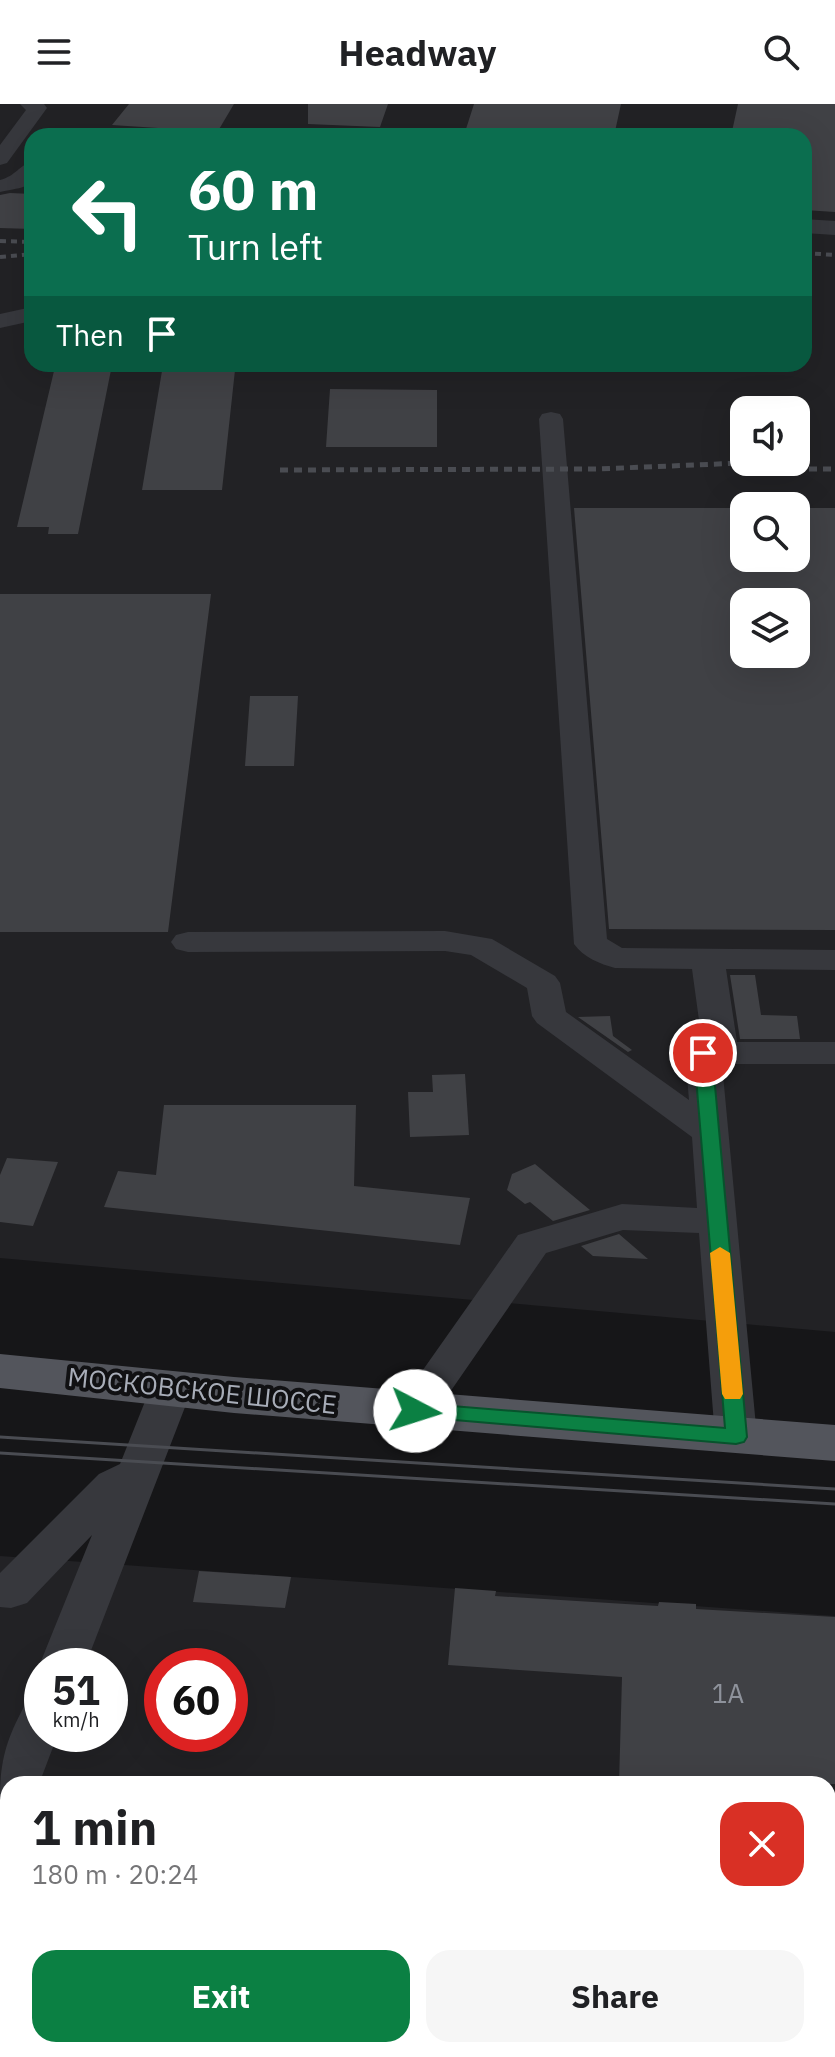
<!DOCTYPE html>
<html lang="en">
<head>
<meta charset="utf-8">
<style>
	:root { --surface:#fff; --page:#f6f6f6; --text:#202124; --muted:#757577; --accent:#0b8043 }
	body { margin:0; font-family:"IBM Plex Sans",sans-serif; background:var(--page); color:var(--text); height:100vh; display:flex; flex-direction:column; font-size:30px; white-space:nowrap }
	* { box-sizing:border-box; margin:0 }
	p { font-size:26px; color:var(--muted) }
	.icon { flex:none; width:44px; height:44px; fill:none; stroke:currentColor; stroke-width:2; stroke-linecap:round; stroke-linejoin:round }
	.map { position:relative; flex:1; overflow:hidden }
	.side { position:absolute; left:0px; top:1672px; width:836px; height:282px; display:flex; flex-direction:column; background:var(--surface); border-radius:24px 24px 0 0; box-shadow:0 8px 32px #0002 }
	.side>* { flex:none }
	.hud { position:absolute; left:24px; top:24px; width:788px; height:244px; border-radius:24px; box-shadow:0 8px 32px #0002; background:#0b6e4f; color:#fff; overflow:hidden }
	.tools { position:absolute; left:730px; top:292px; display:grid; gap:16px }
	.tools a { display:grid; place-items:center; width:80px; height:80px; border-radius:16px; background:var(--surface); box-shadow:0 8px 32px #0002; font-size:40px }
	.speed { position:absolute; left:24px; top:1544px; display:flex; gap:16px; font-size:40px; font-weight:700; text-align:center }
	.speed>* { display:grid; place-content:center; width:104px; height:104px; border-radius:50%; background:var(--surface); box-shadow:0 8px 32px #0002; line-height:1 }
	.speed small { font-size:20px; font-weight:400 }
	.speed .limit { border:12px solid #d22; background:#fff; color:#111 }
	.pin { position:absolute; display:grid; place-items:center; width:68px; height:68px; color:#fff; margin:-34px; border:4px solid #fff; border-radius:50%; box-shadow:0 2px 8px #0007 }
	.me { position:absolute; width:88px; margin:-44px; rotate:95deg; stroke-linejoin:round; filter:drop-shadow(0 0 6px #0008) }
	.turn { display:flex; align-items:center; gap:28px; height:168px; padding:0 32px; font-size:36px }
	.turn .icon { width:104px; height:104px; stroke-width:2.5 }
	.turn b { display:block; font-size:56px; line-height:68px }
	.then { display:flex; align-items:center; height:76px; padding:0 32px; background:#0003; gap:16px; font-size:30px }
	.round { display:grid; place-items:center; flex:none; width:84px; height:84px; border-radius:24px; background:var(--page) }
	.overview { display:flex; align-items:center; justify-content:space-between; height:136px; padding:0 32px }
	h1 { font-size:48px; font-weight:800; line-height:60px }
	.primary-button { display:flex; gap:16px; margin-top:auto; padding:16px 32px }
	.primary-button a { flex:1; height:92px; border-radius:24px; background:var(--accent); color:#fff; font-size:32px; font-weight:800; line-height:92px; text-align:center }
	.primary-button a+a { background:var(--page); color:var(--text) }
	header { display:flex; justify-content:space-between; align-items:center; height:104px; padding:0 32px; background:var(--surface); font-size:36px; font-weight:800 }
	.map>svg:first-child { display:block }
	.built { fill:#222225; fill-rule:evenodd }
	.building { fill:#404145; fill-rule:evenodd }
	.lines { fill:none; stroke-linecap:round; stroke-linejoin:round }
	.minor { fill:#37383d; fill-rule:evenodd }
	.major { fill:#53555c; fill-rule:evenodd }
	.tram { stroke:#4a4c52; stroke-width:3 }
	.rail-far1 { stroke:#4a4c52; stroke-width:4; stroke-dasharray:6 5; stroke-linecap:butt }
	.rail { stroke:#4a4c52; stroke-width:5; stroke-dasharray:8 6; stroke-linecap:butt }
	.route { fill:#0b8043; stroke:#07532c; stroke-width:2 }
	.slow { fill:#f59e0b }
	.labels { text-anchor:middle; stroke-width:8; stroke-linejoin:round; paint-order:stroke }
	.street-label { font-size:26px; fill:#a8adb8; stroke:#111113 }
	.near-number-label { font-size:26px; fill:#8e929b }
</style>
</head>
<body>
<header><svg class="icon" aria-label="menu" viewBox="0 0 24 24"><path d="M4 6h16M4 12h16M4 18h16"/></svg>Headway<svg class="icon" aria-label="search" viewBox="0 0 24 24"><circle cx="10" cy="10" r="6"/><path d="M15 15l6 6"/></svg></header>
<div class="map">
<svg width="835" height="1953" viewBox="0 0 835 1953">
	<rect width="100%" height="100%" fill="#161618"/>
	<!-- built -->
	<path class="built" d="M 0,0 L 835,0 L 835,1228 L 0,1154 ZM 32,32 L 804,32 L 804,260 L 32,260 ZM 744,306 L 796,306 L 796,358 L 744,358 ZM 744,402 L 796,402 L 796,454 L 744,454 ZM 744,498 L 796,498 L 796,550 L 744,550 Z
		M 0,1452 L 835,1512 L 835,1953 L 0,1953 ZM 42,1562 L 110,1562 L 110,1630 L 42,1630 ZM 162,1562 L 230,1562 L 230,1630 L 162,1630 ZM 8,1680 L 828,1680 L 828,1946 L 8,1946 Z"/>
	<!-- building -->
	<path class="building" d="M 129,0 L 234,0 L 215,32 L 153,32 L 158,24 L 112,21 Z
		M 308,0 L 388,0 L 380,23 L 308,20 Z
		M 474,0 L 621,0 L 614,32 L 529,32 L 530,28 L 466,25 Z
		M 738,0 L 835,0 L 835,108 L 804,106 L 804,32 L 731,32 Z
		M 10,89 L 32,90 L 32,125 L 0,124 L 0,91 Z
		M 111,266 L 78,430 L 48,430 L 49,423 L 17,423 L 54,267 Z
		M 235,266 L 222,386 L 142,386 L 162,267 Z
		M 330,285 L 437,286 L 437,343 L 326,343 Z
		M 574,404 L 744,404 L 744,454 L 796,454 L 796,404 L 835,404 L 835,826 L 609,825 ZM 744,498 L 796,498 L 796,550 L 744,550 Z
		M 0,490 L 211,490 L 168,828 L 0,828 Z
		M 250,592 L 298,592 L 294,662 L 245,662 Z
		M 730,871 L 755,871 L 761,911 L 797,912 L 800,935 L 740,935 Z
		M 610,912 L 613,932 L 632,946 L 628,948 L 578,913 Z
		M 465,970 L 469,1031 L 410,1033 L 408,988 L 433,988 L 432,971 Z
		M 164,1001 L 356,1001 L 354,1082 L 470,1094 L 460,1141 L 104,1103 L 118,1067 L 156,1071 Z
		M 7,1054 L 58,1058 L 33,1122 L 0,1118 L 0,1071 Z
		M 535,1060 L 561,1082 L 590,1106 L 553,1117 L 530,1098 L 525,1100 L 507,1086 L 512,1070 Z
		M 619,1130 L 648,1155 L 593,1152 L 581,1142 Z
		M 199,1467 L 291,1473 L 285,1504 L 193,1498 Z
		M 455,1484 L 496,1487 L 495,1492 L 658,1502 L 659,1498 L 696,1500 L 696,1505 L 835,1513 L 835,1680 L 619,1680 L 622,1573 L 448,1561 Z"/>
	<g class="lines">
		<!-- minor -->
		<path class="minor" d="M 20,0 L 44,0 L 47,4 L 7,59 L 0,61 L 0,41 L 26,6 Z
			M 32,58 C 32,87 26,82 0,88 L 0,76 C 16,72 19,61 32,58 Z
			M 804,115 L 835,117 L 835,131 L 804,129 Z
			M 32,203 L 32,217 L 0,224 L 0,210 Z
			M 551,308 L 560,310 L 563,315 L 607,835 L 622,844 L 835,846 L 835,866 L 726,865 L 737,938 L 835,938 L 835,960 L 722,960 L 757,1333 L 751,1344 L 736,1348 L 721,1344 L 715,1333 L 699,1129 L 623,1126 L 546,1149 L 430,1317 L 415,1322 L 400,1317 L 394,1307 L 518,1131 L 622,1100 L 697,1104 L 692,1033 L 537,919 L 532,912 L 527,884 L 471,851 L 445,847 L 188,848 L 176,845 L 171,838 L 176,831 L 188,828 L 445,827 L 492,835 L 555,872 L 560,879 L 566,908 L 689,996 L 685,949 L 690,941 L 702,938 L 692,865 L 615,864 C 600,860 583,853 574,840 L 539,315 L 542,310 Z
			M 171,1271 L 186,1275 L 192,1285 L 85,1562 L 42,1562 L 42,1567 L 39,1562 L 92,1431 L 27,1499 L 11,1504 L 0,1503 L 0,1469 L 99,1370 L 120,1360 L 150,1285 L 156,1275 Z
			M 42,1593 L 42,1630 L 58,1630 L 39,1680 L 8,1680 L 8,1697 L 0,1694 C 0,1655 7,1634 26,1599 Z"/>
		<!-- major -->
		<path class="major" d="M 0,1250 L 234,1273 L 835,1321 L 835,1357 L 234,1309 L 0,1284 Z"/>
		<!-- tram -->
		<path class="tram" d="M 0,1333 L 835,1385
			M 0,1349 L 835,1400"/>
		<!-- rail-far1 -->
		<path class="rail-far1" d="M 0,137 L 32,138
			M 804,149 L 835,151
			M 0,153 L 32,150"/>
		<!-- rail -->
		<path class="rail" d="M 753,365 L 835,365
			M 280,366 L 597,365 L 765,358"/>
	</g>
	<!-- route -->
	<path class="route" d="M 703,944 L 712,949 L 747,1333 L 744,1338 L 736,1340 L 408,1312 L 405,1307 L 408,1301 L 415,1299 L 725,1324 L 694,949 Z"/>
	<!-- slow -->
	<path class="slow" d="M 720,1143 L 730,1149 L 743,1290 L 740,1295 L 725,1295 L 722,1290 L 710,1149 Z"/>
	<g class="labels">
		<!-- street labels -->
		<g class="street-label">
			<text transform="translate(202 1287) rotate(6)" y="9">МОСКОВСКОЕ ШОССЕ</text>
		</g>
		<!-- near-number labels -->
		<g class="near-number-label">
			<text x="728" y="1599">1А</text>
		</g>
	</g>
</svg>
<div class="tools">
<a><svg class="icon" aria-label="sound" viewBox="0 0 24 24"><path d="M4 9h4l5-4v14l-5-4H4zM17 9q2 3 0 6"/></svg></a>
<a><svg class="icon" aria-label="search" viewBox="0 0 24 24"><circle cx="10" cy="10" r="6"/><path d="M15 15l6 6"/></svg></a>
<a><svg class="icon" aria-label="layers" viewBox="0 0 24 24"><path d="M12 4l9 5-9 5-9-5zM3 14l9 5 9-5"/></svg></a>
</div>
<div class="speed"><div>51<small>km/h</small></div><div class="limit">60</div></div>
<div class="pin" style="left:703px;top:949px;background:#d93025"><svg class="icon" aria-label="arrive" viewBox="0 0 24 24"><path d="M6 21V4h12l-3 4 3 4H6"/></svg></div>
<svg class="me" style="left:415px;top:1307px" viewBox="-20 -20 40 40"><circle r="19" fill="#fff"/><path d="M0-13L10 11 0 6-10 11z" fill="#0b8043"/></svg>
<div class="hud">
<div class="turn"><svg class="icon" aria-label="left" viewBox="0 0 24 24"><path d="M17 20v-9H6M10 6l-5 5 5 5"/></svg><div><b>60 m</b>Turn left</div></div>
<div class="then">Then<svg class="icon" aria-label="arrive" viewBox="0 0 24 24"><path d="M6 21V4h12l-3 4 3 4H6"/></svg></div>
</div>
<section class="side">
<div class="overview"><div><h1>1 min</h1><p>180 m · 20:24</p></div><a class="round" style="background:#d93025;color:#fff"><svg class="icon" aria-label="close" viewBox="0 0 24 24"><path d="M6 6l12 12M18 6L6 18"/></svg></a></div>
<div class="primary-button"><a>Exit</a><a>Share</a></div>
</section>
</div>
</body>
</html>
